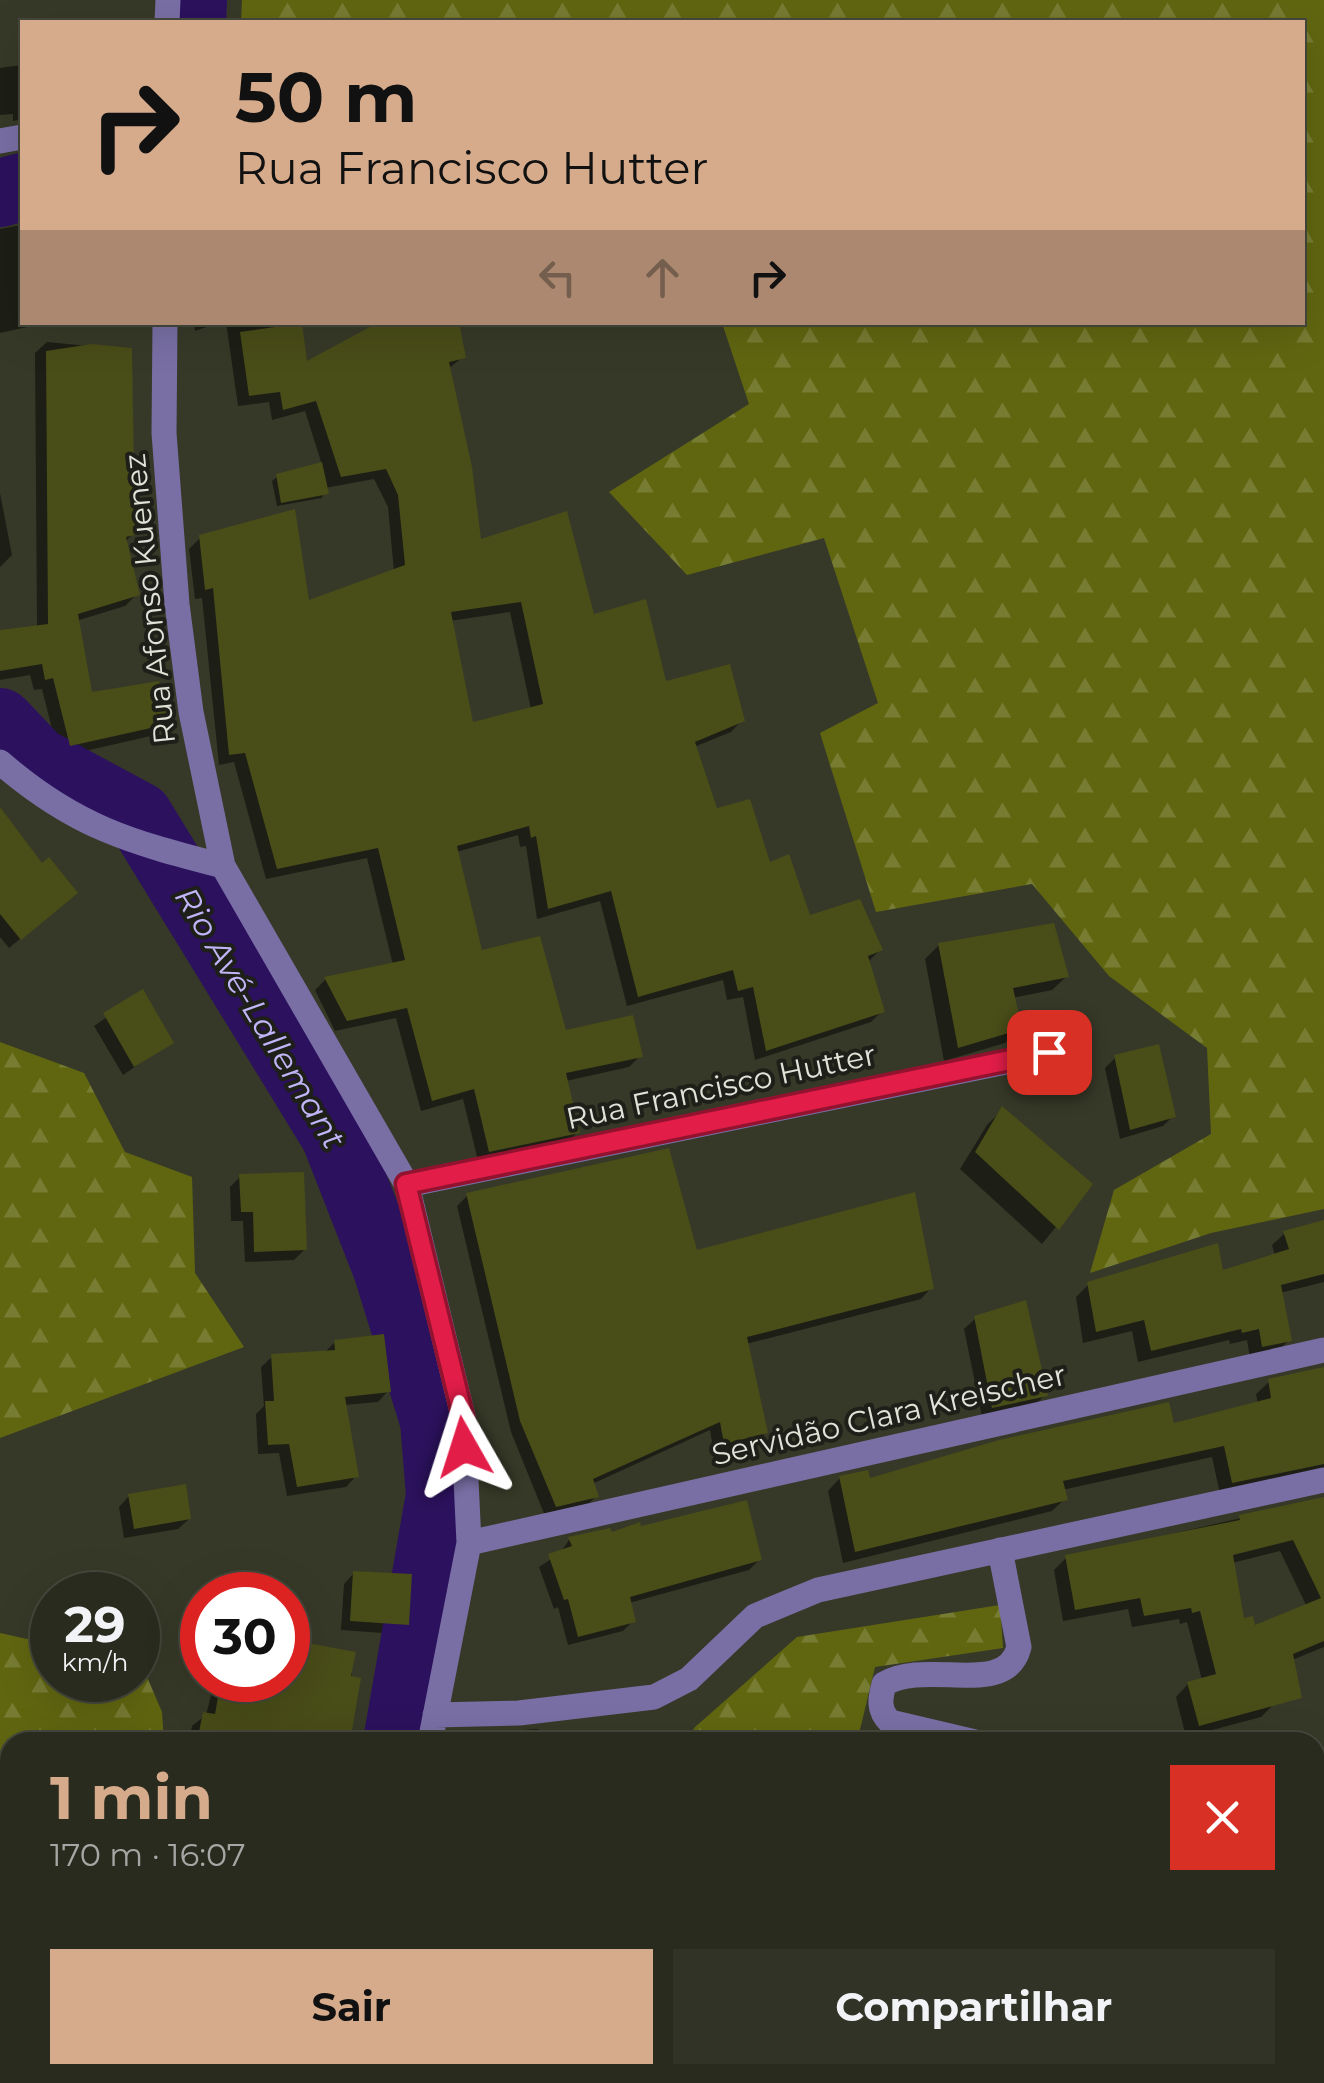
<!DOCTYPE html>
<html lang="pt">
<head>
<meta charset="utf-8">
<style>
	:root { --surface:#292b1e; --page:#313327; --text:#f1f3f6; --muted:#a5a7a4; --line:#45473c; --accent:#d6ab8b }
	body { margin:0; font-family:Montserrat,sans-serif; background:var(--page); color:var(--text); height:100vh; display:flex; flex-direction:column; font-size:38px; white-space:nowrap }
	* { box-sizing:border-box; margin:0 }
	p { font-size:32px; color:var(--muted) }
	.icon { flex:none; width:55px; height:55px; fill:none; stroke:currentColor; stroke-width:2; stroke-linecap:round; stroke-linejoin:round }
	.map { position:relative; flex:1; overflow:hidden }
	.drawer { position:absolute; left:0px; top:1732px; width:1325px; height:352px; display:flex; flex-direction:column; background:var(--surface); border-radius:30px 30px 0 0; box-shadow:0 10px 40px #0002,0 0 0 2px var(--line) }
	.drawer>* { flex:none }
	.banner { position:absolute; left:20px; top:20px; width:1285px; height:305px; border-radius:0px; box-shadow:0 10px 40px #0002,0 0 0 2px var(--line); background:#d6ab8b; color:#111; overflow:hidden }
	.speed { position:absolute; left:30px; top:1572px; display:flex; gap:20px; font-size:50px; font-weight:700; text-align:center }
	.speed>* { display:grid; place-content:center; width:130px; height:130px; border-radius:50%; background:var(--surface); box-shadow:0 10px 40px #0002,0 0 0 2px var(--line); line-height:1 }
	.speed small { font-size:25px; font-weight:400 }
	.speed .limit { border:15px solid #d22; background:#fff; color:#111 }
	.pin { position:absolute; display:grid; place-items:center; width:85px; height:85px; color:#fff; margin:-42px; border-radius:20px; box-shadow:0 5px 15px #0006 }
	.me { position:absolute; width:110px; margin:-55px; rotate:354deg; stroke-linejoin:round; filter:drop-shadow(0 0 8px #0008) }
	.turn { display:flex; align-items:center; gap:35px; height:210px; padding:0 50px; font-size:45px }
	.turn .icon { width:130px; height:130px; stroke-width:2.5 }
	.turn b { display:block; font-size:70px; line-height:85px }
	.lanes { display:flex; align-items:center; height:95px; padding:0 50px; background:#0003; justify-content:center; gap:50px; direction:ltr }
	.lanes .off { opacity:.35 }
	.round { display:grid; place-items:center; flex:none; width:105px; height:105px; border-radius:0px; background:var(--page) }
	.headline { display:flex; align-items:center; justify-content:space-between; height:170px; padding:0 50px }
	h1 { font-size:60px; font-weight:700; line-height:75px; color:var(--accent) }
	.button { display:flex; gap:20px; margin-top:auto; padding:20px 50px }
	.button a { flex:1; height:115px; border-radius:0px; background:var(--accent); color:#111; font-size:40px; font-weight:700; line-height:115px; text-align:center }
	.button a+a { background:var(--page); color:var(--text) }
	.map>svg:first-child { display:block }
	.forest { fill:url(#forest-firs) }
	.shadow { fill:#0007; fill-rule:evenodd }
	.lines { fill:none; stroke-linecap:round; stroke-linejoin:round }
	.river { stroke:#2c115e; stroke-width:68 }
	.building { fill:#494d18; fill-rule:evenodd }
	.minor { stroke:#796fa5; stroke-width:25 }
	.route-casing { stroke:#92132f; stroke-width:25 }
	.route { stroke:#e11d48; stroke-width:18 }
	.labels { text-anchor:middle; stroke-width:8; stroke-linejoin:round; paint-order:stroke }
	.street-label { font-size:30px; fill:#e1e3d8; stroke:#1e1f18 }
	.water-label { font-size:32px; font-style:italic; fill:#c0b5f7; stroke:#1e1f18 }
</style>
</head>
<body>
<div class="map">
<svg width="1324" height="2083" viewBox="0 0 1324 2083">
	<defs>
		<pattern id="forest-firs" width="22" height="20" patternUnits="userSpaceOnUse" patternTransform="scale(2.5)"><rect width="22" height="20" fill="#606610"/><path d="M5 1l3.5 6h-7zM16 11l3.5 6h-7z" fill="#767c32"/></pattern>
	</defs>
	<rect width="100%" height="100%" fill="#373928"/>
	<!-- forest -->
	<path class="forest" d="M 242,0 L 1324,0 L 1324,1209 L 1211,1233 L 1090,1273 L 1114,1190 L 1211,1134 L 1207,1048 L 1109,976 L 1032,884 L 876,912 L 820,733 L 878,703 L 824,538 L 687,575 L 609,492 L 749,404 L 722,323 L 1302,322 L 1302,22 L 241,22 Z
		M 0,1042 L 84,1073 L 125,1152 L 192,1177 L 195,1273 L 244,1347 L 0,1438 Z
		M 1000,1605 L 1003,1648 L 875,1667 L 857,1742 L 688,1742 L 694,1728 L 797,1637 Z
		M 52,1629 L 52,1680 L 138,1680 L 138,1656 L 162,1712 L 164,1742 L 10,1742 L 10,2075 L 35,2075 L 35,2083 L 0,2083 L 0,1633 L 27,1639 Z
		M 523,2075 L 905,2075 L 906,2083 L 520,2083 Z"/>
	<!-- shadow -->
	<path class="shadow" d="M 22,65 L 22,119 L 13,121 L 13,114 L 0,115 L 0,68 Z
		M 22,225 L 22,322 L 50,322 L 0,333 L 0,229 Z
		M 194,322 L 221,322 L 195,331 Z
		M 226,322 L 299,322 L 305,364 L 463,357 L 448,369 L 479,542 L 592,617 L 664,684 L 742,720 L 731,732 L 694,747 L 715,811 L 769,866 L 808,918 L 880,950 L 868,962 L 882,1011 L 871,1022 L 755,1060 L 743,997 L 727,1000 L 723,980 L 627,1006 L 600,901 L 537,919 L 526,846 L 520,847 L 518,835 L 456,852 L 480,953 L 565,1033 L 640,1056 L 629,1067 L 566,1081 L 578,1132 L 566,1143 L 478,1161 L 463,1099 L 421,1111 L 396,1018 L 335,1031 L 315,990 L 326,979 L 393,965 L 367,858 L 266,879 L 234,762 L 219,765 L 202,598 L 195,599 L 189,549 L 200,538 L 307,603 L 394,572 L 388,507 L 374,479 L 325,488 L 322,498 L 277,506 L 272,481 L 277,477 L 322,465 L 305,411 L 272,420 L 269,402 L 238,406 ZM 510,612 L 531,709 L 471,725 L 450,621 Z
		M 47,342 L 130,350 L 133,534 L 125,542 L 137,594 L 125,606 L 76,621 L 90,695 L 166,724 L 155,735 L 59,757 L 42,689 L 34,690 L 30,675 L 0,680 L 0,634 L 37,628 L 35,353 Z
		M 0,493 L 12,555 L 0,567 Z
		M 0,811 L 64,903 L 9,948 L 0,937 Z
		M 939,945 L 1067,976 L 1052,990 L 1012,998 L 1019,1028 L 1005,1043 L 944,1061 L 925,959 Z
		M 142,993 L 171,1042 L 123,1075 L 94,1026 Z
		M 1116,1057 L 1173,1116 L 1163,1126 L 1120,1139 L 1105,1068 Z
		M 1003,1109 L 1086,1190 L 1042,1244 L 960,1169 L 987,1125 Z
		M 240,1177 L 305,1249 L 294,1260 L 245,1262 L 243,1221 L 231,1221 L 230,1187 Z
		M 467,1196 L 695,1253 L 931,1288 L 921,1299 L 746,1344 L 766,1432 L 755,1443 L 714,1453 L 710,1430 L 592,1484 L 596,1496 L 586,1507 L 545,1516 L 511,1432 L 457,1206 Z
		M 1324,1222 L 1324,1282 L 1280,1293 L 1289,1340 L 1277,1352 L 1250,1358 L 1247,1340 L 1230,1344 L 1229,1340 L 1138,1362 L 1132,1331 L 1083,1343 L 1076,1297 L 1088,1285 L 1221,1273 L 1275,1256 L 1272,1245 L 1285,1233 Z
		M 975,1319 L 1045,1395 L 1035,1405 L 982,1417 L 964,1329 Z
		M 335,1342 L 388,1391 L 378,1402 L 344,1405 L 356,1476 L 346,1487 L 287,1496 L 279,1453 L 258,1454 L 256,1414 L 264,1406 L 261,1367 L 272,1357 L 324,1353 Z
		M 1324,1369 L 1324,1484 L 1220,1494 L 1212,1457 L 1062,1490 L 1065,1499 L 1052,1511 L 843,1563 L 828,1491 L 840,1478 L 868,1481 L 1172,1426 L 1258,1404 L 1256,1394 L 1269,1382 Z
		M 129,1496 L 189,1519 L 178,1529 L 124,1538 L 119,1507 Z
		M 1324,1499 L 1324,1647 L 1265,1671 L 1274,1704 L 1261,1717 L 1186,1737 L 1176,1697 L 1188,1684 L 1202,1680 L 1187,1622 L 1180,1624 L 1179,1619 L 1132,1627 L 1128,1609 L 1063,1621 L 1054,1570 L 1066,1558 ZM 1280,1551 L 1307,1607 L 1254,1629 L 1242,1622 L 1232,1563 Z
		M 610,1535 L 759,1560 L 749,1570 L 629,1603 L 633,1621 L 623,1631 L 568,1645 L 558,1607 L 554,1609 L 539,1567 L 560,1553 L 569,1540 Z
		M 354,1573 L 407,1624 L 396,1634 L 341,1630 L 344,1584 Z
		M 288,1642 L 353,1654 L 348,1737 L 374,1742 L 189,1742 L 192,1726 L 206,1715 L 215,1680 L 288,1680 Z
		M 538,1729 L 539,1742 L 484,1742 L 494,1732 Z
		M 1324,1754 L 1324,1902 L 1315,1904 L 1315,1757 Z
		M 1315,1988 L 1320,2012 L 1315,2017 Z
		M 35,2075 L 98,2075 L 110,2083 L 32,2083 Z
		M 1061,2075 L 1130,2075 L 1087,2083 L 1062,2083 Z
		M 1153,2075 L 1202,2075 L 1189,2083 L 1155,2083 Z"/>
	<g class="lines">
		<!-- river -->
		<path class="river" d="M 192,22 L 193,0
			M 0,193 L 22,187
			M 0,722 L 37,761 L 139,816 L 335,1136 L 387,1269 L 434,1421 L 440,1495 L 397,1742
			M 338,2083 L 339,2075"/>
	</g>
	<!-- building -->
	<path class="building" d="M 379,322 L 459,322 L 466,358 L 449,362 L 472,467 L 481,539 L 567,511 L 594,614 L 646,599 L 666,681 L 730,664 L 745,721 L 695,742 L 717,808 L 750,799 L 770,862 L 789,854 L 810,915 L 860,899 L 883,950 L 868,956 L 885,1012 L 766,1051 L 753,987 L 738,991 L 733,970 L 638,997 L 611,891 L 548,909 L 536,836 L 531,838 L 529,826 L 457,846 L 482,950 L 540,936 L 566,1030 L 633,1015 L 643,1057 L 566,1073 L 580,1133 L 489,1152 L 474,1089 L 432,1101 L 407,1008 L 347,1021 L 324,977 L 405,960 L 378,848 L 277,869 L 245,753 L 229,755 L 213,588 L 205,590 L 199,535 L 295,509 L 309,600 L 405,565 L 398,495 L 386,469 L 341,477 L 316,401 L 283,410 L 280,392 L 249,396 L 240,332 L 302,323 L 307,361 ZM 521,602 L 543,704 L 473,722 L 451,612 Z
		M 92,344 L 132,348 L 135,535 L 126,537 L 140,595 L 78,614 L 92,692 L 159,681 L 169,724 L 70,746 L 53,678 L 45,680 L 42,664 L 0,671 L 0,630 L 48,624 L 46,351 Z
		M 322,462 L 329,494 L 281,503 L 276,474 Z
		M 0,807 L 42,863 L 49,857 L 78,893 L 21,940 L 0,914 Z
		M 1054,923 L 1069,977 L 1013,988 L 1022,1029 L 958,1048 L 938,943 Z
		M 143,989 L 174,1043 L 134,1067 L 103,1013 Z
		M 1159,1044 L 1176,1117 L 1130,1130 L 1114,1055 Z
		M 1002,1106 L 1093,1184 L 1059,1230 L 975,1152 Z
		M 669,1148 L 697,1250 L 915,1192 L 934,1289 L 747,1337 L 768,1433 L 724,1444 L 720,1422 L 593,1479 L 599,1497 L 556,1507 L 520,1421 L 466,1193 Z
		M 304,1172 L 307,1250 L 254,1252 L 253,1212 L 241,1212 L 239,1174 Z
		M 1324,1220 L 1324,1274 L 1281,1285 L 1292,1341 L 1262,1347 L 1259,1329 L 1242,1333 L 1241,1329 L 1151,1351 L 1144,1320 L 1096,1332 L 1087,1282 L 1218,1243 L 1223,1270 L 1289,1249 L 1283,1231 Z
		M 1026,1300 L 1048,1396 L 992,1408 L 974,1316 Z
		M 384,1334 L 391,1392 L 345,1397 L 359,1477 L 297,1487 L 289,1444 L 268,1445 L 265,1401 L 274,1401 L 271,1354 L 335,1350 L 334,1340 Z
		M 1324,1367 L 1324,1464 L 1232,1483 L 1224,1446 L 1063,1481 L 1068,1500 L 855,1552 L 839,1476 L 868,1470 L 870,1478 L 999,1440 L 1169,1402 L 1174,1423 L 1271,1398 L 1268,1379 Z
		M 186,1484 L 191,1519 L 134,1529 L 128,1494 Z
		M 1324,1497 L 1324,1641 L 1293,1654 L 1302,1698 L 1199,1726 L 1187,1682 L 1216,1674 L 1200,1611 L 1192,1613 L 1191,1608 L 1144,1616 L 1140,1598 L 1075,1610 L 1065,1555 L 1240,1520 L 1239,1515 ZM 1293,1540 L 1321,1598 L 1255,1625 L 1253,1616 L 1244,1618 L 1233,1555 Z
		M 747,1500 L 762,1560 L 630,1597 L 636,1622 L 578,1637 L 568,1599 L 564,1600 L 548,1554 L 572,1546 L 568,1537 L 610,1528 L 612,1532 L 640,1522 L 641,1526 Z
		M 353,1571 L 412,1574 L 409,1625 L 350,1621 Z
		M 307,1643 L 356,1652 L 351,1676 L 361,1678 L 350,1742 L 197,1742 L 203,1712 L 215,1714 L 221,1680 L 288,1680 L 288,1650 L 305,1654 Z"/>
	<g class="lines">
		<!-- minor -->
		<path class="minor" d="M 167,22 L 168,0
			M 0,141 L 22,137
			M 165,322 L 164,433 L 177,604 L 191,712 L 223,866 L 407,1185 L 463,1416 L 469,1543 L 430,1742
			M 0,762 C 75,827 130,842 223,866
			M 407,1185 L 1049,1053
			M 469,1543 L 1324,1350
			M 435,1715 L 519,1713 L 654,1697 L 689,1679 L 755,1616 L 818,1590 L 1324,1480
			M 975,1742 L 890,1722 C 878,1710 880,1699 884,1684 C 927,1658 1006,1699 1019,1647 L 1000,1550
			M 367,2083 L 368,2075"/>
	</g>
	<g class="lines">
		<defs>
			<path id="route" d="M 464,1447 L 463,1416 L 406,1184 L 1049,1052"/>
		</defs>
		<!-- route casing -->
		<use href="#route" class="route-casing"/>
		<!-- route -->
		<use href="#route" class="route"/>
	</g>
	<g class="labels">
		<!-- street labels -->
		<g class="street-label">
			<text transform="translate(150 599) rotate(-96)" y="10">Rua Afonso Kuenez</text>
			<text transform="translate(721 1087) rotate(-12)" y="10">Rua Francisco Hutter</text>
			<text transform="translate(889 1415) rotate(-13)" y="10">Servidão Clara Kreischer</text>
		</g>
		<!-- water labels -->
		<g class="water-label">
			<text transform="translate(260 1018) rotate(59)" y="11">Rio Avé‐Lallemant</text>
		</g>
	</g>
</svg>
<div class="speed"><div>29<small>km/h</small></div><div class="limit">30</div></div>
<div class="pin" style="left:1049px;top:1052px;background:#d93025"><svg class="icon" aria-label="arrive" viewBox="0 0 24 24"><path d="M6 21V4h12l-3 4 3 4H6"/></svg></div>
<svg class="me" style="left:464px;top:1447px" viewBox="-20 -20 40 40"><path d="M0-17L14 15 0 8-14 15z" fill="#e11d48" stroke="#fff" stroke-width="4"/></svg>
<div class="banner">
<div class="turn"><svg class="icon" aria-label="right" viewBox="0 0 24 24"><path d="M7 20v-9h11M14 6l5 5-5 5"/></svg><div><b>50 m</b>Rua Francisco Hutter</div></div>
<div class="lanes"><svg class="icon off" aria-label="left" viewBox="0 0 24 24"><path d="M17 20v-9H6M10 6l-5 5 5 5"/></svg><svg class="icon off" aria-label="ahead" viewBox="0 0 24 24"><path d="M12 20V5M6 11l6-6 6 6"/></svg><svg class="icon" aria-label="right" viewBox="0 0 24 24"><path d="M7 20v-9h11M14 6l5 5-5 5"/></svg></div>
</div>
<section class="drawer">
<div class="headline"><div><h1>1 min</h1><p>170 m · 16:07</p></div><a class="round" style="background:#d93025;color:#fff"><svg class="icon" aria-label="close" viewBox="0 0 24 24"><path d="M6 6l12 12M18 6L6 18"/></svg></a></div>
<div class="button"><a>Sair</a><a>Compartilhar</a></div>
</section>
</div>
</body>
</html>
